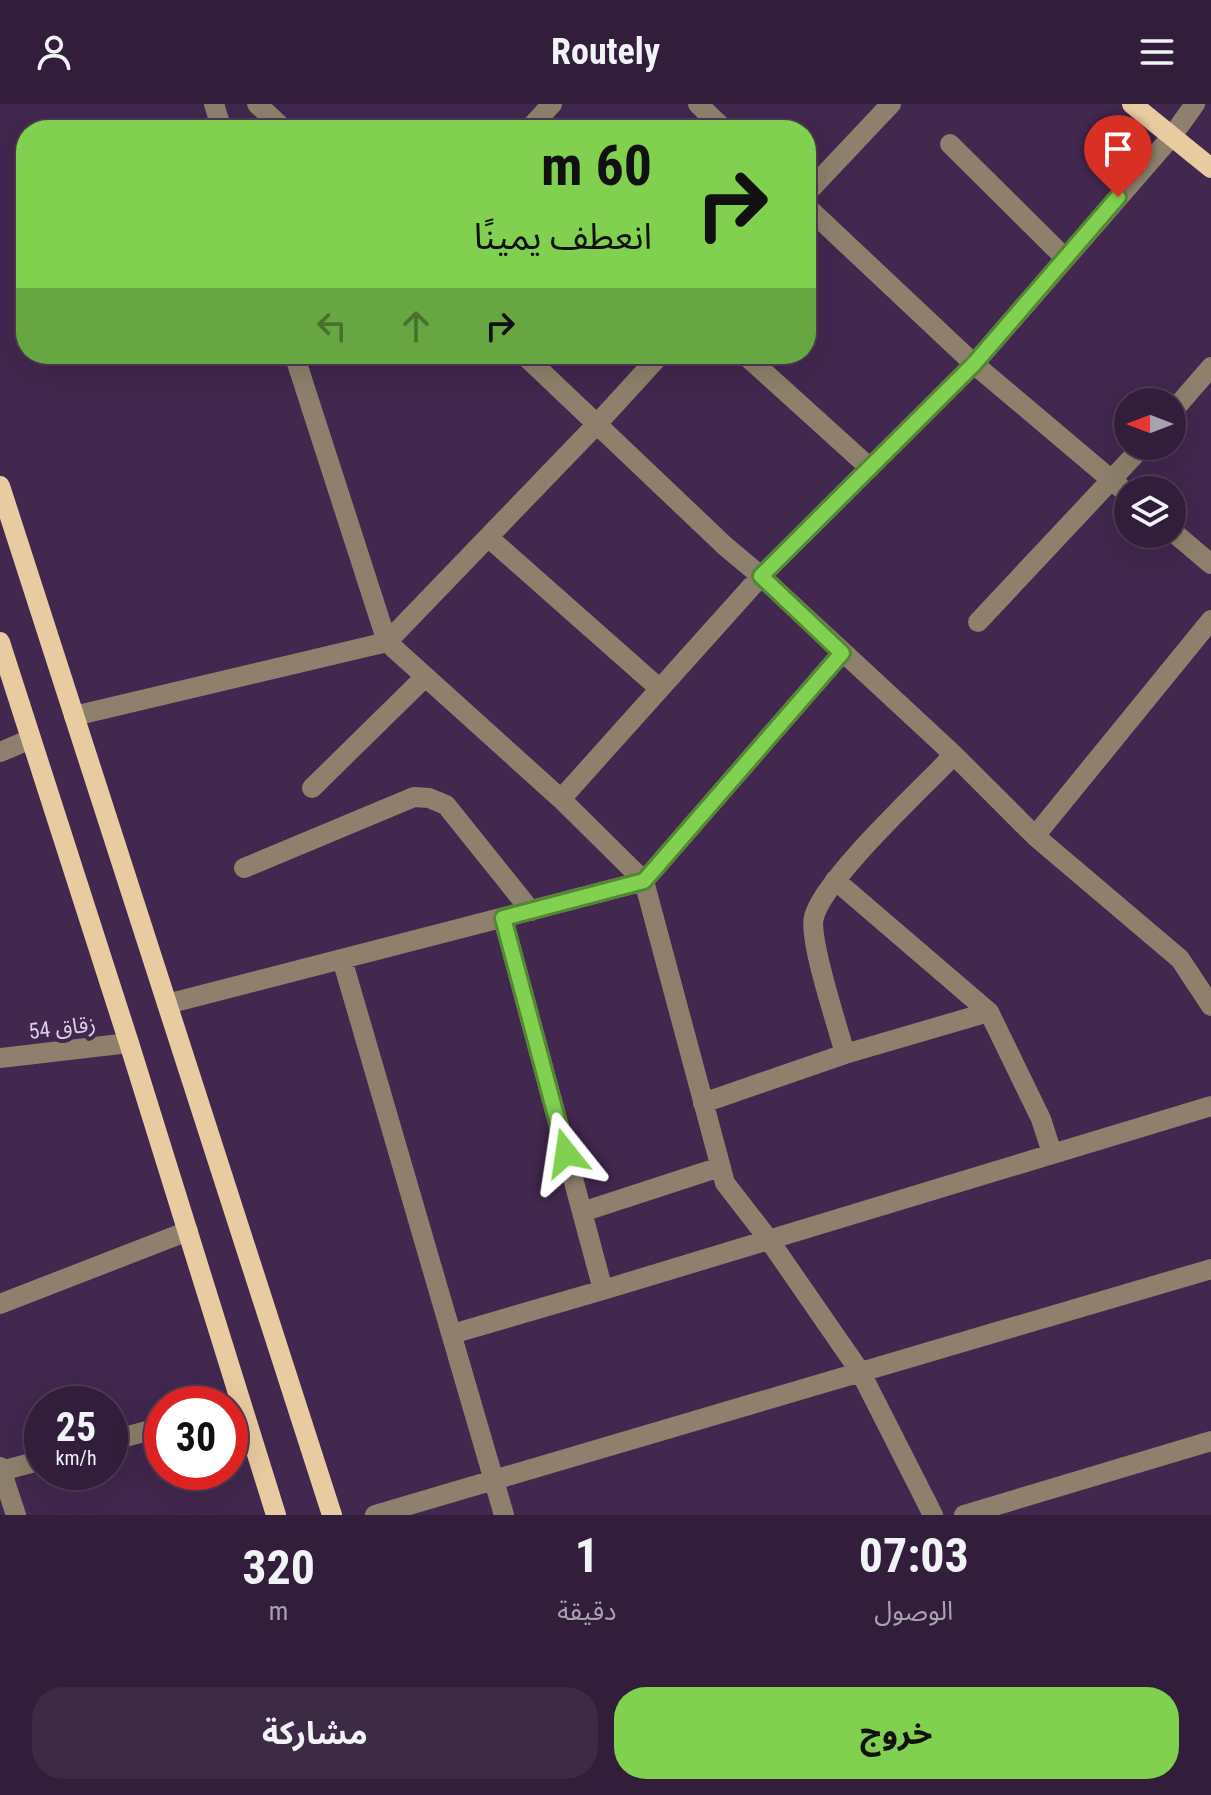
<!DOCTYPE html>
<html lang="ar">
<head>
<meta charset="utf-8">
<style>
	:root { --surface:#321d3a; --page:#3d2a45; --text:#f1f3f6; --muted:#a8a2af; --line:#4d3b54; --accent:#81d050 }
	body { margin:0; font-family:"Roboto Condensed","Noto Sans Arabic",sans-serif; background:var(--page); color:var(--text); direction:rtl; height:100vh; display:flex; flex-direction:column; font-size:30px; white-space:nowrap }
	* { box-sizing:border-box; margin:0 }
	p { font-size:26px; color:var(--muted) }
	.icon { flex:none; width:44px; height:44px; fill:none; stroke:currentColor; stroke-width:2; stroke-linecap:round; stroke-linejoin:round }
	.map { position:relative; height:1411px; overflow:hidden; direction:ltr }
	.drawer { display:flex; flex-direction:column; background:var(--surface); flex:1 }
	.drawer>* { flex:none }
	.guide { position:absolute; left:16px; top:16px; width:800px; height:244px; border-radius:32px; box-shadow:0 8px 32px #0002,0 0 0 2px var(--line); direction:rtl; background:#81d050; color:#111; overflow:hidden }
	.needle { width:52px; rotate:270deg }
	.tools { position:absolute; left:1114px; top:284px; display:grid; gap:16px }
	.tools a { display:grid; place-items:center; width:72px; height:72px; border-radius:50%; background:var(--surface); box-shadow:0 8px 32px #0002,0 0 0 2px var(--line); font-size:40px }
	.speed { position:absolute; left:24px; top:1282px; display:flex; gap:16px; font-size:40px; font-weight:700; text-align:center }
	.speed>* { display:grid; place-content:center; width:104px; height:104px; border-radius:50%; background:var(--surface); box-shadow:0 8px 32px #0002,0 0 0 2px var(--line); line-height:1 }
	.speed small { font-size:20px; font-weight:400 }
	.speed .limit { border:12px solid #d22; background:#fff; color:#111 }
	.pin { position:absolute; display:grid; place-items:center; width:68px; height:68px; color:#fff; margin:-82px -34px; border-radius:50% 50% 50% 0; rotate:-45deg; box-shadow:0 0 8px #0007 }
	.pin .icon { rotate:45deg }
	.me { position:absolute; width:88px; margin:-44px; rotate:345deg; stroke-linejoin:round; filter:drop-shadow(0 0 6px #0008) }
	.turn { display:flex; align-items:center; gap:28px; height:168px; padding:0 32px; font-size:36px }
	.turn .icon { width:104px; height:104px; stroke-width:2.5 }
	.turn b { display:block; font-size:56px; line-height:68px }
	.lanes { display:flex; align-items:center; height:76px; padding:0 32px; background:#0003; justify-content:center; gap:40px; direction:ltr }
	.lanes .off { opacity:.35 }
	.eta { display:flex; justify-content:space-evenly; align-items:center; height:136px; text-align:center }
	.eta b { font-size:48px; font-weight:700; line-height:56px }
	.button { display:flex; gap:16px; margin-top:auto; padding:16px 32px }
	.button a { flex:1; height:92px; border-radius:32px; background:var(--accent); color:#111; font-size:32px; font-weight:700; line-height:92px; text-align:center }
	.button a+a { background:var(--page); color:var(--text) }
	header { display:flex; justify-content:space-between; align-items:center; height:104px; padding:0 32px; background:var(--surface); font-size:36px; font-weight:700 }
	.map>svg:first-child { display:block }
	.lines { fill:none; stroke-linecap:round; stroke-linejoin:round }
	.minor { stroke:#8e806c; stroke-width:20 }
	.major { stroke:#e9cba2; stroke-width:20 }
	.route-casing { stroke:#548734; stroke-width:20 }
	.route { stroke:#81d050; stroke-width:14 }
	.labels { text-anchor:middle; stroke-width:8; stroke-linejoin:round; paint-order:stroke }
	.street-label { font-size:22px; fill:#ddcde5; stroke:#42274e }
</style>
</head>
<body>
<header><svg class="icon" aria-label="menu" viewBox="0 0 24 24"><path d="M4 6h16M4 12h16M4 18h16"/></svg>Routely<svg class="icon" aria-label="person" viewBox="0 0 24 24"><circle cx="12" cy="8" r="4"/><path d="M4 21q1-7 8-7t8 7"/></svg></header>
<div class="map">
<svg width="1211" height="1411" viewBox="0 0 1211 1411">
	<rect width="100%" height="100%" fill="#42274e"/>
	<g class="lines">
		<!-- minor -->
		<path class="minor" d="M 214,0 L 222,26
			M 257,0 L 285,26
			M 698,0 L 725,26
			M 528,26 L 552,0
			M 950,40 L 1065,154
			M 806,90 L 891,0
			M 806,102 L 974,260 L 1128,390
			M 294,250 L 387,538 L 561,695 L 644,777 L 725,1079 L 769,1136 L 861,1269 L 933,1411
			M 523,250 L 725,442 L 761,472 L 952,649 L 1035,732 L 1180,855 L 1211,902
			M 744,250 L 870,364
			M 1172,308 L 1211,263
			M 1172,427 L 1211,460
			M 488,433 L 660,585
			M 978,518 L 1143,342
			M 74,612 L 387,538 L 597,320 L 661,250
			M 0,648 L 31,635
			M 312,684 L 425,573
			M 561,695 L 761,472 L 974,260 L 1172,32 L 1195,0
			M 1035,732 L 1211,516
			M 244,764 L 414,693 L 429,694 L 446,701 L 531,807
			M 835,776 L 989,908 L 1041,1015 L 1052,1049
			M 342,855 L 504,1411
			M 167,900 L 644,777 L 842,549
			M 845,950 C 838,923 808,835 814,813 C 823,777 916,690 946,659 L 952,649
			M 0,954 L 129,939
			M 703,999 L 845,950 L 989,908
			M 582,1108 L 720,1063
			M 603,1186 L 1211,1002
			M 0,1200 L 188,1127
			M 452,1230 L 603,1186 L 503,814
			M 110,1337 L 162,1323
			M 0,1363 L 16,1411
			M 1,1367 L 42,1356
			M 375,1411 L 1211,1165
			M 964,1411 L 1211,1337"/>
		<!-- major -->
		<path class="major" d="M 1132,0 L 1211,64
			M 0,382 L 332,1411
			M 0,538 L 129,939 L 276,1411"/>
	</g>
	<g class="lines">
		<defs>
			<path id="route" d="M 566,1049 L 503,814 L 644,777 L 842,549 L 761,472 L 974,260 L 1118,93"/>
		</defs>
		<!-- route casing -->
		<use href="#route" class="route-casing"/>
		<!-- route -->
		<use href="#route" class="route"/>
	</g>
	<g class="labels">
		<!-- street labels -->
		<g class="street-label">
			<text transform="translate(62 923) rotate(-7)" y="8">زقاق 54</text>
		</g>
	</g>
</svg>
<div class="tools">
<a><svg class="needle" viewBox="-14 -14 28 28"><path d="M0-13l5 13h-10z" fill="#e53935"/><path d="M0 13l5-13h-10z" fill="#a8a2af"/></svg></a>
<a><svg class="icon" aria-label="layers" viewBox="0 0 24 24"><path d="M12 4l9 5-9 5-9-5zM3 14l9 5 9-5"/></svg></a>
</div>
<div class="speed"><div>25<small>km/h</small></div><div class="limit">30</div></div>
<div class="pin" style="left:1118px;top:93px;background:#d93025"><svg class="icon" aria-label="arrive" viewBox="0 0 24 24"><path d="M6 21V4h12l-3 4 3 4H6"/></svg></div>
<svg class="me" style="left:566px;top:1049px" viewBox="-20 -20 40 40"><path d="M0-17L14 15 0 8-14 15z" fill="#81d050" stroke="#fff" stroke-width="4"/></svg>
<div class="guide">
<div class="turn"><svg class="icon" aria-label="right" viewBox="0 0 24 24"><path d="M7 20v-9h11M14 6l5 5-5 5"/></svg><div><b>60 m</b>انعطف يمينًا</div></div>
<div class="lanes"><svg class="icon off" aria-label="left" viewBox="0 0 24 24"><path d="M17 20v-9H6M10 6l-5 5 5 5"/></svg><svg class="icon off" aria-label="ahead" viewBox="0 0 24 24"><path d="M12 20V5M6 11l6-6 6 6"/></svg><svg class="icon" aria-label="right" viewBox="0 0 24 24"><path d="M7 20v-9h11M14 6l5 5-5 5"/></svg></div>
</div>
</div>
<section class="drawer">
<div class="eta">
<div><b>07:03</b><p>الوصول</p></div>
<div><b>1</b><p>دقيقة</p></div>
<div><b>320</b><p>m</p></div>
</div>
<div class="button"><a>خروج</a><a>مشاركة</a></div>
</section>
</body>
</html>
